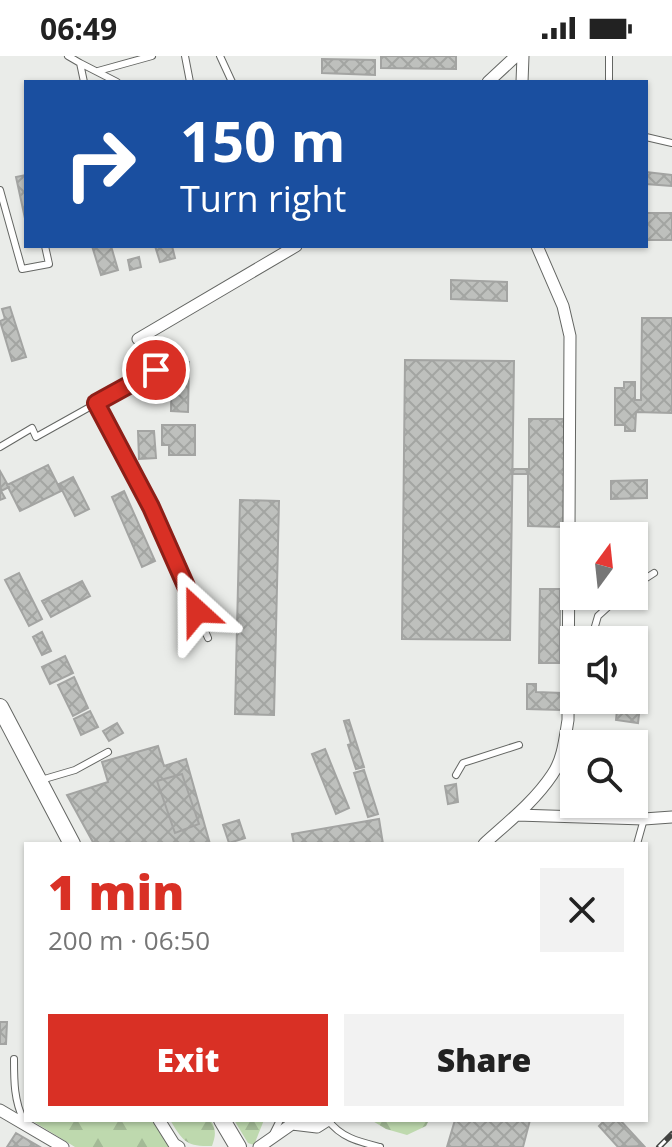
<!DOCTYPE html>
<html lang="en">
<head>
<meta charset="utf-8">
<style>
	:root { --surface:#fff; --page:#f2f2f2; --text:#222; --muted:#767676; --accent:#d93025 }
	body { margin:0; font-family:"Open Sans",sans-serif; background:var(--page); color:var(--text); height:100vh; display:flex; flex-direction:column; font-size:30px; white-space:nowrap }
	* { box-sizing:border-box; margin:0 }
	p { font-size:26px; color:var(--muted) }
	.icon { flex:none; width:44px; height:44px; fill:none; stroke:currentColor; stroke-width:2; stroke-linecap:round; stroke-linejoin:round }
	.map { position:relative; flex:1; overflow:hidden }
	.side { position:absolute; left:24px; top:786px; width:624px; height:280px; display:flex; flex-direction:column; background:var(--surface); border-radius:0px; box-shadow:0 2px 6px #0004 }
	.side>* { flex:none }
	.banner { position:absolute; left:24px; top:24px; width:624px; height:168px; border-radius:0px; box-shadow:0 2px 6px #0004; background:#1a4fa0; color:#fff; overflow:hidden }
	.needle { width:52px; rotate:15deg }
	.tools { position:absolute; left:560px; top:466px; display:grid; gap:16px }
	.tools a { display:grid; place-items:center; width:88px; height:88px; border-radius:0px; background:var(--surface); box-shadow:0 2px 6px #0004; font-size:40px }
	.pin { position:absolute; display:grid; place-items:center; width:68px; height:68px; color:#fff; margin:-34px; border:4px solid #fff; border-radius:50%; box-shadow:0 2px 8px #0007 }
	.me { position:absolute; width:88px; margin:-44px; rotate:336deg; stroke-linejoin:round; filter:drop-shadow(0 0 6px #0008) }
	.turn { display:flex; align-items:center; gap:28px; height:168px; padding:0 24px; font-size:36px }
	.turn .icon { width:104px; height:104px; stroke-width:2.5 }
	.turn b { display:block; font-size:56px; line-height:68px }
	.round { display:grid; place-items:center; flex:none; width:84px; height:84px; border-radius:0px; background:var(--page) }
	.overview { display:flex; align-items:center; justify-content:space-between; height:136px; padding:0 24px }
	h1 { font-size:48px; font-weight:800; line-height:60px; color:var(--accent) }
	.primary-button { display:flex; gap:16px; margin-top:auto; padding:16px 24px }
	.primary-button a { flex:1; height:92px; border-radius:0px; background:var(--accent); color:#fff; font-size:32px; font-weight:800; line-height:92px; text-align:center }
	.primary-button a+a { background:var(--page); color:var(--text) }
	.status { display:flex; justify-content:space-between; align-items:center; height:56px; padding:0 40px; background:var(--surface); direction:ltr }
	.status svg { height:22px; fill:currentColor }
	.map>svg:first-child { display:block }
	.forest { fill:url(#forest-firs) }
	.building { fill:url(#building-cross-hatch); stroke:#a3a4a2; stroke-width:2; fill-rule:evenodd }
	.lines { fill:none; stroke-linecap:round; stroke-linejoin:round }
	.lane-casing { stroke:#646663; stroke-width:8 }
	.street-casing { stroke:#646663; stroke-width:13 }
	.secondary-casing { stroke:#646663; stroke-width:18 }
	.lane { stroke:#fff; stroke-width:6 }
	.street { stroke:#fff; stroke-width:11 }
	.secondary { stroke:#fff; stroke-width:16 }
	.rail-casing { stroke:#424341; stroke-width:6 }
	.rail { stroke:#fff; stroke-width:3; stroke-dasharray:9; stroke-linecap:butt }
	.route-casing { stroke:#8d1f18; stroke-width:20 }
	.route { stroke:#d93025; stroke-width:14 }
</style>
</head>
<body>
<div class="status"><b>06:49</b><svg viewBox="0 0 49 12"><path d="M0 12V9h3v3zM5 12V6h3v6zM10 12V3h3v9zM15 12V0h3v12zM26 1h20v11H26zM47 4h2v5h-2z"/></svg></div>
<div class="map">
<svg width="672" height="1091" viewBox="0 0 672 1091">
	<defs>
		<pattern id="forest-firs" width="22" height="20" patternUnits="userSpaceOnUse" patternTransform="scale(2)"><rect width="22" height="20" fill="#bed9ae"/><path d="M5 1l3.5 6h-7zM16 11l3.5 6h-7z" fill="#a3ba96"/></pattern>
		<pattern id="building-cross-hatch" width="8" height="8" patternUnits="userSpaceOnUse" patternTransform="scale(2)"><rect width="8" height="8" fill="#bec0bd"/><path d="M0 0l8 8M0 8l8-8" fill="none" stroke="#a3a5a2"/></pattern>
	</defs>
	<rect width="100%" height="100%" fill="#eaece9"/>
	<!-- forest -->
	<path class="forest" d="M 31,1064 L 154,1064 L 169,1091 L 75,1091 Z
		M 170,1064 L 211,1064 C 216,1074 216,1079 212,1090 C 186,1091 183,1085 170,1064 Z
		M 234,1064 L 264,1064 L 254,1089 L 248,1087 Z
		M 371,1064 L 429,1064 L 426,1070 L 407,1079 L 386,1073 Z"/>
	<!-- building -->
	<path class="building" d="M 381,0 L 456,0 L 456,13 L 381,12 Z
		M 322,3 L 375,4 L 375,19 L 322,17 Z
		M 646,116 L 672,119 L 672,130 L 646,128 Z
		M 26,119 L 26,167 L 16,121 Z
		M 646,157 L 672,157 L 672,184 L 646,184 Z
		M 92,190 L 111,190 L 118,214 L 101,219 Z
		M 155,190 L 172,190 L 175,202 L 160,206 Z
		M 139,201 L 141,211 L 130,214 L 128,204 Z
		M 451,224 L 507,226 L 507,245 L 451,243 Z
		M 10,251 L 26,301 L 12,305 L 0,265 L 5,263 L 2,253 Z
		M 642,262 L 672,262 L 672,357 L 636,356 L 635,375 L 625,375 L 625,369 L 615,369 L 615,332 L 624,332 L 624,326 L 635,326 L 635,344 L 641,344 Z
		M 405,304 L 514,305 L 510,584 L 402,583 Z
		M 172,305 L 189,306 L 188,356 L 171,355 Z
		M 529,363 L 565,363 L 563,471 L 528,470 L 528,418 L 512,418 L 512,413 L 529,413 Z
		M 162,369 L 195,369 L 195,399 L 169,399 L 169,389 L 162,389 Z
		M 138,375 L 154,375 L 156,402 L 139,403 Z
		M 48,409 L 61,435 L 20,455 L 7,429 Z
		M 0,415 L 9,431 L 1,435 L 5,442 L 0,444 Z
		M 73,421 L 89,453 L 75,460 L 59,428 Z
		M 647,424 L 647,442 L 611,443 L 611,425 Z
		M 124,435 L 155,505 L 142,511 L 112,441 Z
		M 240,444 L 279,445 L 274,659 L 235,658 Z
		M 19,517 L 42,563 L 29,570 L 5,524 Z
		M 82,525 L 90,540 L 51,561 L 42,545 Z
		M 540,533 L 560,533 L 560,607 L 539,607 Z
		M 42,576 L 51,595 L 42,599 L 33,581 Z
		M 65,600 L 73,617 L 50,628 L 42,611 Z
		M 74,621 L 88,652 L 73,660 L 58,629 Z
		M 634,622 L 643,624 L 638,667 L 616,664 L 618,644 L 634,644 Z
		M 527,628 L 536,628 L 536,636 L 562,637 L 561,654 L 527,653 Z
		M 90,655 L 98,671 L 81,679 L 74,663 Z
		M 349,664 L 364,711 L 356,713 L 348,689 L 351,688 L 344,665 Z
		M 117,667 L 123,677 L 109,685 L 103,675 Z
		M 158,690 L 164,710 L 186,703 L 210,788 L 94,788 L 67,739 L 108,726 L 102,706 ZM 182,718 L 199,768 L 175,777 L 157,725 Z
		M 325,693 L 349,752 L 336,758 L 312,698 Z
		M 364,714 L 378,758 L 368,761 L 354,717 Z
		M 182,718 L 199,768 L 175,777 L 157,725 Z
		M 456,728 L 458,746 L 448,748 L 445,730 Z
		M 379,763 L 383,788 L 294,788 L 292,778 Z
		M 239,764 L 245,782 L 229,787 L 223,769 Z
		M 0,966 L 7,966 L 6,988 L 0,988 Z
		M 455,1064 L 530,1064 L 523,1091 L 447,1091 Z
		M 605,1064 L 620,1064 L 644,1090 L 618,1091 L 599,1070 Z
		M 16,1077 L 40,1091 L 7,1091 Z"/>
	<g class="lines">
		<defs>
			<path id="lane" d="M 68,0 L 80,7 L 84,26
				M 185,0 L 190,26
				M 220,0 L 232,26
				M 80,7 L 117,26
				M 98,15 L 152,0
				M 609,26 L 609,0
				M 646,81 L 672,87
				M 0,134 L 22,213 L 49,208 L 45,190
				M 96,347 L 151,451 L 208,582
				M 0,391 L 32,372 L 36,381 L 156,314
				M 634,530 L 654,517
				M 591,584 L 598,560 L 620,540
				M 456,719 L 463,707 L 519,689
				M 41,724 L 75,714 L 108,696
				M 637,788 L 644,763
				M 14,1003 C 14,1025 14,1045 24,1065
				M 328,1064 C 341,1082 360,1086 380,1091
				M 273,1078 L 280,1064"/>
			<path id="street" d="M 488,26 L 516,0
				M 522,26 L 523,0
				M 138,283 L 296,190
				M 517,759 L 644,763 L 672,761
				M 484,788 C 507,767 534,746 552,719 C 563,704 565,682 568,664 L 570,280 L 563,250 L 537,190
				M 0,1054 L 63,1091
				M 159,1064 L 174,1088 L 179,1091
				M 259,1091 L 292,1068 L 317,1071 L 328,1064"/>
			<path id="secondary" d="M 0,651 L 72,788
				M 222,1064 L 238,1091"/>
		</defs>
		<!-- lane casing -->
		<use href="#lane" class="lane-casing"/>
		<!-- street casing -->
		<use href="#street" class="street-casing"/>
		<!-- secondary casing -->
		<use href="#secondary" class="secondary-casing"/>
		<!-- lane -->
		<use href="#lane" class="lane"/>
		<!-- street -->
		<use href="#street" class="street"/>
		<!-- secondary -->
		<use href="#secondary" class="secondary"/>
		<defs>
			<path id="rail" d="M 659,1091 L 672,1078"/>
		</defs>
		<!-- rail casing -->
		<use href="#rail" class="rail-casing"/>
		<!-- rail -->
		<use href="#rail" class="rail"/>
	</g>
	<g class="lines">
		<defs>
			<path id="route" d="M 156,314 L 96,347 L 151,451 L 197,555"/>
		</defs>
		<!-- route casing -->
		<use href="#route" class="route-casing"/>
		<!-- route -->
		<use href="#route" class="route"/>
	</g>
</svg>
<div class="tools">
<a><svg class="needle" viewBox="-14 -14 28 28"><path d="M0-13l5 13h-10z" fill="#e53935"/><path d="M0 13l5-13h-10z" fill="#767676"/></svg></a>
<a><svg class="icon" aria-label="sound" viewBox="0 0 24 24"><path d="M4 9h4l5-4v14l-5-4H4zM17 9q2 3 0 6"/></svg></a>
<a><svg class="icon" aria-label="search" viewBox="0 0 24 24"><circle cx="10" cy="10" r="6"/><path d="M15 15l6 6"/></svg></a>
</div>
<div class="pin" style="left:156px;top:314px;background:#d93025"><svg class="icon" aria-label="arrive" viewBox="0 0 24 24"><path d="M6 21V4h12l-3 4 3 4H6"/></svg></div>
<svg class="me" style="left:197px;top:555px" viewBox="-20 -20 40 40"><path d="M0-17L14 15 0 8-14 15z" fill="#d93025" stroke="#fff" stroke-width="4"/></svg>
<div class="banner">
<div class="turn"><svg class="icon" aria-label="right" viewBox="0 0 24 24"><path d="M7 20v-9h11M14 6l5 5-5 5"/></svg><div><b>150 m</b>Turn right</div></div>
</div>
<section class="side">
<div class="overview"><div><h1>1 min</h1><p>200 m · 06:50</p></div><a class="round"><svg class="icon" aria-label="close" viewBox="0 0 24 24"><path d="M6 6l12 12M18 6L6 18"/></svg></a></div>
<div class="primary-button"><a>Exit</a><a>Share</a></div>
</section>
</div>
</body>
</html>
